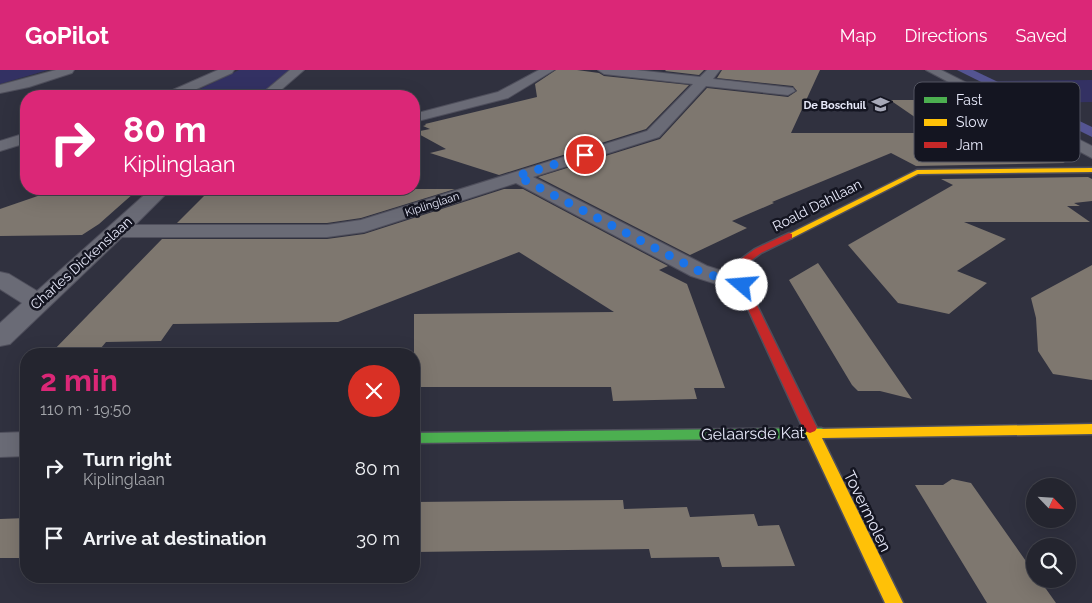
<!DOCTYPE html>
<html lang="en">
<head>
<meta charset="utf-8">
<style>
	:root { --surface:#24252f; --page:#2c2d37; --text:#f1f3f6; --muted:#a3a5aa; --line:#41424b; --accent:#db2777 }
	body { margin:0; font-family:Raleway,sans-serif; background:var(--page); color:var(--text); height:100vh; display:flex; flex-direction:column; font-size:19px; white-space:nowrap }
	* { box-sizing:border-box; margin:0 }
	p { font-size:16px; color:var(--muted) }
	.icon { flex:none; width:28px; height:28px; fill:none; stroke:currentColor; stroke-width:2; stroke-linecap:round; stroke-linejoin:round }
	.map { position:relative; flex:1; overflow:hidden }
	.details { position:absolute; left:20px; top:278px; width:400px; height:235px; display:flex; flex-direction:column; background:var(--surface); border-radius:20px; box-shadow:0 5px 20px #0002,0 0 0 1px var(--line) }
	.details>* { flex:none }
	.top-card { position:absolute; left:20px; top:20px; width:400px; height:105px; border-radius:20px; box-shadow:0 5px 20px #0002,0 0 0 1px var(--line); background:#db2777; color:#fff; overflow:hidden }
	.needle { width:32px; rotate:115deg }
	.tools { position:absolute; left:1026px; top:408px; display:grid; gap:10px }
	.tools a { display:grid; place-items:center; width:50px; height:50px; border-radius:50%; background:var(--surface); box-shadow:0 5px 20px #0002,0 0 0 1px var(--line); font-size:25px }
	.pin { position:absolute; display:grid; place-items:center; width:42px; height:42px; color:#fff; margin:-21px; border:2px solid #fff; border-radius:50%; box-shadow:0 1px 5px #0007 }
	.me { position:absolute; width:55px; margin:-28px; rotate:288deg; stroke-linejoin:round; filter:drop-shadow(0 0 4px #0008) }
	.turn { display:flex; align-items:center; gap:18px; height:105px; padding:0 20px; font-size:22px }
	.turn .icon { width:65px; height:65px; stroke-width:2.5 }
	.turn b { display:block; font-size:35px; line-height:42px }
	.round { display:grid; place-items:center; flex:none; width:52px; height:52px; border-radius:26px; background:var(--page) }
	.head { display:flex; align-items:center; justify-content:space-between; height:85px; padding:0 20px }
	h1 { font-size:30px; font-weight:700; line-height:38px; color:var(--accent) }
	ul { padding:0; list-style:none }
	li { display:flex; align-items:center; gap:15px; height:70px; padding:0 20px }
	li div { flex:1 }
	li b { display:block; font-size:19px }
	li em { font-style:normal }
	header { display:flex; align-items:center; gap:30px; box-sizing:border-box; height:70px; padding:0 25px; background:var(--accent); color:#fff }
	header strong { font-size:24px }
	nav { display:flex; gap:28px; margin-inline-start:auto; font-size:18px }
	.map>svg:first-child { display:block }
	.green { fill:#333163 }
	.water { fill:#545492 }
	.building { fill:#7e776f }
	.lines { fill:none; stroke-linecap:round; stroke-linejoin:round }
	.street-casing { stroke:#4f4f5c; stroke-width:2 }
	.fast-casing { stroke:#4f4f5c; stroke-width:3 }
	.slow-casing { stroke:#4f4f5c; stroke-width:3 }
	.jam-casing { stroke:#4f4f5c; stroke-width:3 }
	.street { fill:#6a6b76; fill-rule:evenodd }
	.fast { fill:#4caf50; fill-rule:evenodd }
	.slow { fill:#ffc107; fill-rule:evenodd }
	.jam { fill:#c62828; fill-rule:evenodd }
	.route { stroke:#1a73e8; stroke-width:9; stroke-dasharray:0 16.2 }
	.labels { text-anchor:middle; stroke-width:5; stroke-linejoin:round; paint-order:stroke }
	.far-poi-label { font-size:11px; font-weight:bold; fill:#e7e9fa; stroke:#141521; text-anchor:end }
	.far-street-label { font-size:11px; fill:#e7e9fa; stroke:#141521 }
	.street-label { font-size:14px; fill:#e7e9fa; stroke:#141521 }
	.near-street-label { font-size:16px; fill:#e7e9fa; stroke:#141521 }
	.key { fill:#141521; stroke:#535562; stroke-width:1 }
	.key-label { font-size:14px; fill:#e7e9fa }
</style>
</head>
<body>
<header>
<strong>GoPilot</strong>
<nav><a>Map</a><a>Directions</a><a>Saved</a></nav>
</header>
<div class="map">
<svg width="1092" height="533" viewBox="0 0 1092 533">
	<rect width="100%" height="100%" fill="#30313f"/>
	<!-- green -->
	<path class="green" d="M 0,0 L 48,0 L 0,14 Z
		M 239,0 L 292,0 L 264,25 L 237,26 L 201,22 L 198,20 Z
		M 1092,10 L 1092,32 L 1042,33 L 996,11 Z"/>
	<!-- water -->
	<path class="water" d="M 957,0 L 973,0 L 1092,57 L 1092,67 Z"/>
	<!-- building -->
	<path class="building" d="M 556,0 L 577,0 L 599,3 L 604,6 L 689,15 L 646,59 L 499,105 L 430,83 L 446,79 L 415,62 L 430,59 L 423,56 L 426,55 L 425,54 L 537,27 L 535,14 Z
		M 666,0 L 704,0 L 699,5 L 665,1 Z
		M 722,0 L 820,0 L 791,63 L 938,63 L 890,30 L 960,30 L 1006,56 L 1001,56 L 1065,93 L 916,96 L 891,83 L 772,132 L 774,133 L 732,151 L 747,158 L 690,185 L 538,107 L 660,69 L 707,18 L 788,27 L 797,21 L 793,16 L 717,8 Z
		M 1088,107 L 1092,109 L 1092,131 L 1074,133 L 1080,136 L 1067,136 L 1090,152 L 964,152 L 1006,169 L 957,201 L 987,213 L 949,244 L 898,233 L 848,175 L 953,115 L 941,109 Z
		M 58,119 L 130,119 L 125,123 L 134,123 L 99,154 L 82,165 L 0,166 L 0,139 Z
		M 394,119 L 455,119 L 361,148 L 327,153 L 177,153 L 208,122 L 398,121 Z
		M 504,119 L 523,119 L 668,196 L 659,200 L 687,214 L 725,318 L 694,318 L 697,329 L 613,331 L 611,317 L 414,317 L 414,244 L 614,242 L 519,182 L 338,252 L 173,254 L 161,271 L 106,272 L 96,284 L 50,284 L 162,169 L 327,169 L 364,164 Z
		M 818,193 L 912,329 L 880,321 L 858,321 L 852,315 L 789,210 Z
		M 1092,195 L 1092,310 L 1053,304 L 1038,281 L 1036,248 L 1031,228 Z
		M 952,409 L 971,413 L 1035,504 L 1035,509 L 1039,509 L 1056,533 L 987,533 L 915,415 L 943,415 Z
		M 623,430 L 624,439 L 687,437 L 690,447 L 754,444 L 758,456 L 779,455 L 795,496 L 722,497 L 719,487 L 651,488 L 649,479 L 414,482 L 414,432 Z
		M 26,448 L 26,488 L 0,488 L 0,449 Z"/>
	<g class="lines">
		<defs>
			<path id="street" d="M 56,0 L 74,0 L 72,3 L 29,17 L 0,23 L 0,15 Z
				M 218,0 L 234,0 L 232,3 L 181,26 L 164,26 L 166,23 Z
				M 290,0 L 304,0 L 274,26 L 259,26 Z
				M 539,0 L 554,0 L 508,28 L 414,52 L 414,44 L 498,22 Z
				M 598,0 L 636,0 L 700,7 L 707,0 L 720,0 L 713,9 L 793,18 L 795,21 L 788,25 L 706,16 L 659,67 L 533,107 L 707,196 L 751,210 L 754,215 L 751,220 L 742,222 L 691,206 L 516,113 L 364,162 L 327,167 L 122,167 L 10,274 L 0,276 L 0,253 L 22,233 L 0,219 L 0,202 L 9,204 L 37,221 L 151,119 L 171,119 L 135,155 L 327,155 L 361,150 L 647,61 L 693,14 L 604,4 Z
				M 926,0 L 941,0 L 1092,76 L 1092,88 Z
				M 26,63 L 26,73 L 0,81 L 0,71 Z
				M 26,362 L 26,386 L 0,387 L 0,363 Z"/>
			<path id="fast" d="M 821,358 L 826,360 L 828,363 L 826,366 L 821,368 L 414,373 L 414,363 Z"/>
			<path id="slow" d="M 1092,98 L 1092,102 L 918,104 L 792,168 L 789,169 L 785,166 L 917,100 Z
				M 810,353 L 815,355 L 817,359 L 1092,354 L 1092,364 L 822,368 L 903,533 L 885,533 L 803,358 L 805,355 Z"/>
			<path id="jam" d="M 789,163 L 792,164 L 792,168 L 761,183 L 745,195 L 747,215 L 817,358 L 815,361 L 810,363 L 805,361 L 803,358 L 737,215 L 735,194 L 737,192 L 755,179 Z"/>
		</defs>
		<!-- street casing -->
		<use href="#street" class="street-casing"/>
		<!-- fast casing -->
		<use href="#fast" class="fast-casing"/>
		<!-- slow casing -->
		<use href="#slow" class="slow-casing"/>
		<!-- jam casing -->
		<use href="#jam" class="jam-casing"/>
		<!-- street -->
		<use href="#street" class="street"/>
		<!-- fast -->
		<use href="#fast" class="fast"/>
		<!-- slow -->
		<use href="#slow" class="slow"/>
		<!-- jam -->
		<use href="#jam" class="jam"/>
	</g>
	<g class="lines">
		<!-- route -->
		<path class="route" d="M 585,85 L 517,106 L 699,201 L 742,215"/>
	</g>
	<!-- icons -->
	<defs>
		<symbol id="school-bare" viewBox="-9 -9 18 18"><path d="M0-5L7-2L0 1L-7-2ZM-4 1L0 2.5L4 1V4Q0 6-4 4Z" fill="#a7a9b9" stroke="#141521" stroke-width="2.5" paint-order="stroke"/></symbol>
	</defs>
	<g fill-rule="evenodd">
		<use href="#school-bare" x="868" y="22" width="25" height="25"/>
	</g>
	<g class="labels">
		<!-- far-poi labels -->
		<g class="far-poi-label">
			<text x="866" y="39">De Boschuil</text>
		</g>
		<!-- far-street labels -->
		<g class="far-street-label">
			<text transform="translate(432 134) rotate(-18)" y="4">Kiplinglaan</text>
		</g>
		<!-- street labels -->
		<g class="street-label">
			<text transform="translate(817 135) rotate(-27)" y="5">Roald Dahllaan</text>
			<text transform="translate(81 193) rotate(-42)" y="5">Charles Dickenslaan</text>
		</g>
		<!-- near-street labels -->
		<g class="near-street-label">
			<text transform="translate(753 363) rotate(-1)" y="6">Gelaarsde Kat</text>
			<text transform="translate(868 441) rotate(64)" y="6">Tovermolen</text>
		</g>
	</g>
	<!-- legend -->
	<rect x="914" y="12" width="166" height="80" rx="8" class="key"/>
	<rect x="924" y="27" width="23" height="6" fill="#4caf50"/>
	<rect x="924" y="49" width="23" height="7" fill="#ffc107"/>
	<rect x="924" y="72" width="23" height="6" fill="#c62828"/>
	<g class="key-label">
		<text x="956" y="35">Fast</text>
		<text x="956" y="57">Slow</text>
		<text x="956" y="80">Jam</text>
	</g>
</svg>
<div class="tools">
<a><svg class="needle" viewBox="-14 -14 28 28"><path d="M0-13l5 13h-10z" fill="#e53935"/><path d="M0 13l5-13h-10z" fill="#a3a5aa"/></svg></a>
<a><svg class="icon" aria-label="search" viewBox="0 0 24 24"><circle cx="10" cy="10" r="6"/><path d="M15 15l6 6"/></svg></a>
</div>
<div class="pin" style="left:585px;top:85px;background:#d93025"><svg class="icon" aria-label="arrive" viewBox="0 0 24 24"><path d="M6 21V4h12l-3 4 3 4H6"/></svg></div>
<svg class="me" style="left:742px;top:215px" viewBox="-20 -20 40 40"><circle r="19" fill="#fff"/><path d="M0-13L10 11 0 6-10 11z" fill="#1a73e8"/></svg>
<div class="top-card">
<div class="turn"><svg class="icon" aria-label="right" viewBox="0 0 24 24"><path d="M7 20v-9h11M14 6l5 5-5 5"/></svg><div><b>80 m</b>Kiplinglaan</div></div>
</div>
<section class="details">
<div class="head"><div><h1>2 min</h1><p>110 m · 19:50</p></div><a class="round" style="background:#d93025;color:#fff"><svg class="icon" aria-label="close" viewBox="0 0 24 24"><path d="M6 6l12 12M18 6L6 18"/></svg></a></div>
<ul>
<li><svg class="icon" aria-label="right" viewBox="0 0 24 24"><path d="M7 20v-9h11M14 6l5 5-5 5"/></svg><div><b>Turn right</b><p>Kiplinglaan</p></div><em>80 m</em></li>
<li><svg class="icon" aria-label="arrive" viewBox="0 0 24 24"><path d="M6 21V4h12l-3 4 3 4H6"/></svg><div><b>Arrive at destination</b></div><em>30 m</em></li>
</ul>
</section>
</div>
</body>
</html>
